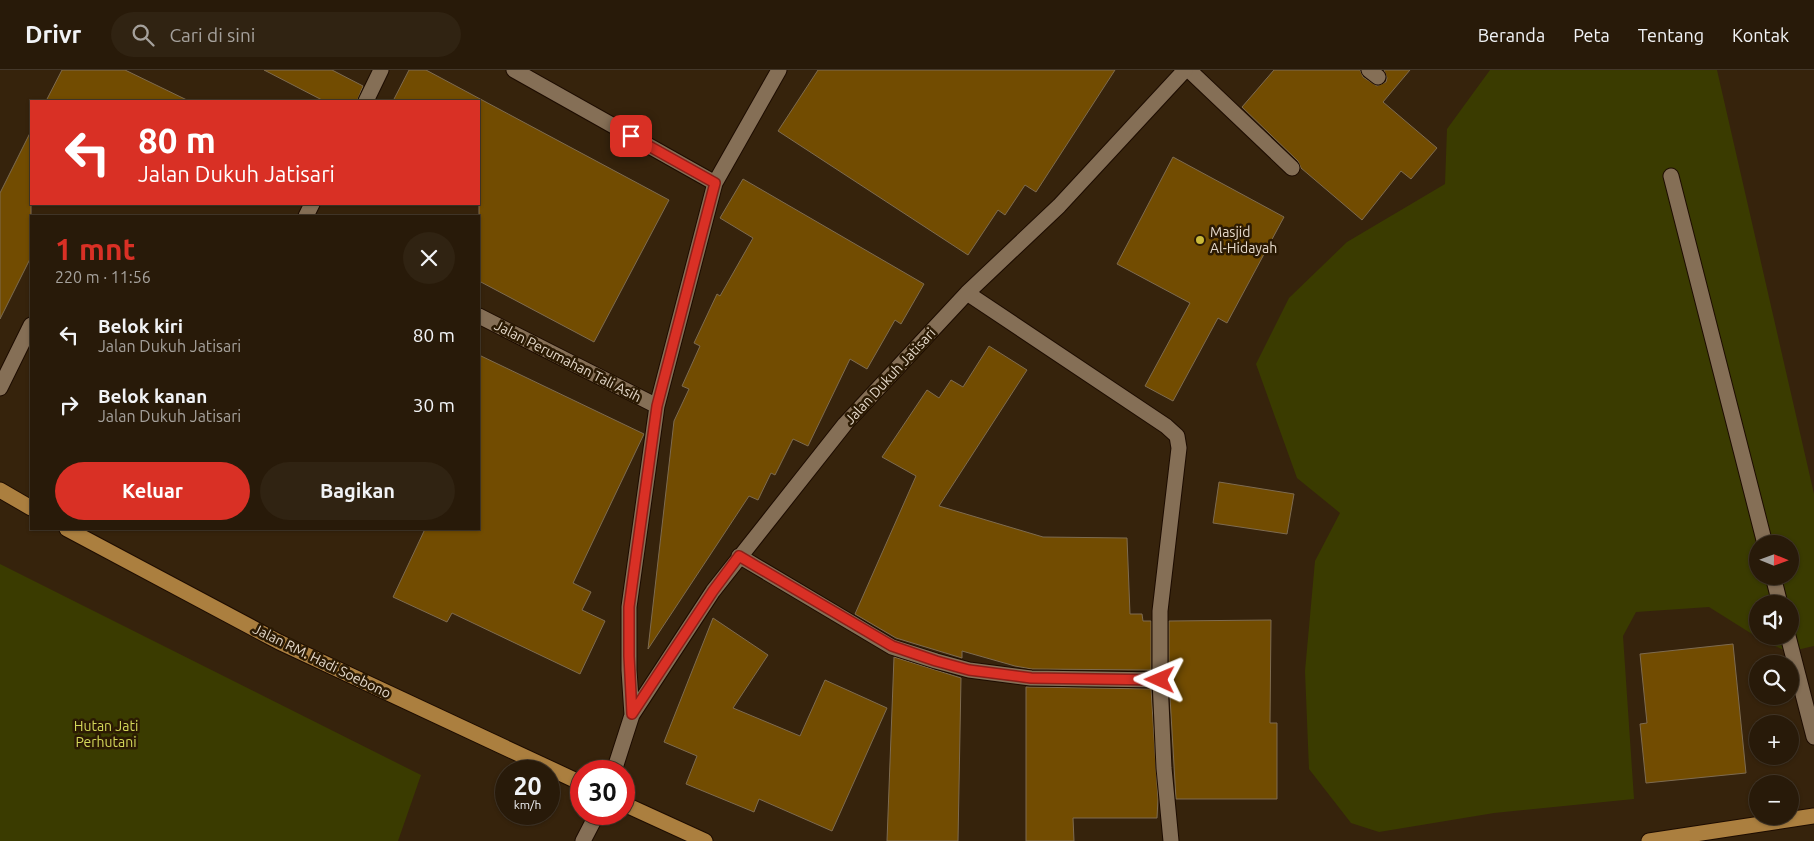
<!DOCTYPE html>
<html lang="id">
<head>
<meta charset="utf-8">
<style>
	:root { --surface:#281a09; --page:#302312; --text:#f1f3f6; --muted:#a5a19c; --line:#44382a; --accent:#d93025 }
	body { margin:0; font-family:Ubuntu,sans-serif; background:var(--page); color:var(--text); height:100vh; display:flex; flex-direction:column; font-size:19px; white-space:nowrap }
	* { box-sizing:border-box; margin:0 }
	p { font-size:16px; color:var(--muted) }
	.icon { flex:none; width:28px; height:28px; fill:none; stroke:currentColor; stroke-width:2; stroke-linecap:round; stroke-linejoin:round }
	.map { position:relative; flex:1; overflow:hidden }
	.panel { position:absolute; left:30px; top:145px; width:450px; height:315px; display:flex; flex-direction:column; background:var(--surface); border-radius:0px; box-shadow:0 1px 4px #0004,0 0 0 1px var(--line) }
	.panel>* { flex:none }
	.banner { position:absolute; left:30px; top:30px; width:450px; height:105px; border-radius:0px; box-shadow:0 1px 4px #0004,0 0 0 1px var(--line); background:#d93025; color:#fff; overflow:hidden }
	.needle { width:32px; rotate:91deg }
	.tools { position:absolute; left:1749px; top:465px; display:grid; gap:10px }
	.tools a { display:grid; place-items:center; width:50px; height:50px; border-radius:50%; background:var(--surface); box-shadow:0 1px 4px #0004,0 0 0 1px var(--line); font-size:25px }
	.speed { position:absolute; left:495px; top:690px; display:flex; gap:10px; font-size:25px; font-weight:700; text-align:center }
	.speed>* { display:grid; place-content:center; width:65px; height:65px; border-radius:50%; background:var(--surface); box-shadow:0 1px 4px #0004,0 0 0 1px var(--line); line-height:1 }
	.speed small { font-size:12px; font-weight:400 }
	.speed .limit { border:8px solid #d22; background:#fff; color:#111 }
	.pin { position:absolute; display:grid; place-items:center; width:42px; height:42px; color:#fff; margin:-21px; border-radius:10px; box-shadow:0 2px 8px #0006 }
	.me { position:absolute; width:55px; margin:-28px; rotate:271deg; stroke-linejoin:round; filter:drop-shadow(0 0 4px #0008) }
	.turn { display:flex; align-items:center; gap:18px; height:105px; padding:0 25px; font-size:22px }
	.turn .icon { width:65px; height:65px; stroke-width:2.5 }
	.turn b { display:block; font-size:35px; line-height:42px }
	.round { display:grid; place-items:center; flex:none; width:52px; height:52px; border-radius:26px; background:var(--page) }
	.summary { display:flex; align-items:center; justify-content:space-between; height:85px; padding:0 25px }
	h1 { font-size:30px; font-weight:700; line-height:38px; color:var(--accent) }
	.button { display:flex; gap:10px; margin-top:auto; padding:10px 25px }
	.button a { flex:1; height:58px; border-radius:30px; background:var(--accent); color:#fff; font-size:20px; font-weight:700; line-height:58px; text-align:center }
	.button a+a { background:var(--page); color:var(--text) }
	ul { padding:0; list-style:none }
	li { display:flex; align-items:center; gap:15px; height:70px; padding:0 25px }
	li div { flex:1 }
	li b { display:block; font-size:19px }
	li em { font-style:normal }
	header { display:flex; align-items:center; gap:30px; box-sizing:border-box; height:70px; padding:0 25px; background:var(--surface); border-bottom:1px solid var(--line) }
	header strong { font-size:24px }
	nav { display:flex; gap:28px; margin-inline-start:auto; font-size:18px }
	.search { width:350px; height:45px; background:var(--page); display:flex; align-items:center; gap:12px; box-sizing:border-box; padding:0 18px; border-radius:28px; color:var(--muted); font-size:19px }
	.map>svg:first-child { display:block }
	.green { fill:#3a3b00; fill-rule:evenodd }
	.building { fill:#724c01; stroke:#7e6b50 }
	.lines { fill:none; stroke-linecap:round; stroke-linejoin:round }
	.lane-casing { stroke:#1d0c00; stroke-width:17 }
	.street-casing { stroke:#1d0c00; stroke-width:17 }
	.primary-casing { stroke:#1d0c00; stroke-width:17 }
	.lane { stroke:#856f56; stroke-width:15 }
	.street { stroke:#856f56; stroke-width:15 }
	.primary { stroke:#ab7f3f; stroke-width:15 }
	.route-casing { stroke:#8d1f18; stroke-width:12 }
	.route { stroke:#d93025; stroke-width:9 }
	.poi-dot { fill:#cbba39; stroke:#2b1a03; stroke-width:2 }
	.labels { text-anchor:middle; stroke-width:5; stroke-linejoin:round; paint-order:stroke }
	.poi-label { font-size:14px; fill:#e5d9cb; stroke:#2b1a03; text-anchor:start }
	.street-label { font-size:14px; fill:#e5d9cb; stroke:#2b1a03 }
	.park-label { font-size:14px; fill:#d4d85a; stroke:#2b1a03 }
</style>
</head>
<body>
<header>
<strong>Drivr</strong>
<div class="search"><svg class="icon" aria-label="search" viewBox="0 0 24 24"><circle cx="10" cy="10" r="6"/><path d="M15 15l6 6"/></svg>Cari di sini</div>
<nav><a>Beranda</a><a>Peta</a><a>Tentang</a><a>Kontak</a></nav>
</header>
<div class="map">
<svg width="1814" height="771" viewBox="0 0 1814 771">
	<rect width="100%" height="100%" fill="#36230c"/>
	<!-- green -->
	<path class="green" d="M 1490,0 L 1717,0 L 1814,424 L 1814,576 L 1788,582 L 1760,569 L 1709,537 L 1636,542 L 1623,566 L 1634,729 L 1494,743 L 1379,762 L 1351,753 L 1309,699 L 1305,601 L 1315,491 L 1340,443 L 1297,408 L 1256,294 L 1289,228 L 1347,172 L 1445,114 L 1447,59 ZM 1758,474 L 1790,474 L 1790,506 L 1758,506 ZM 1758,534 L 1790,534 L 1790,566 L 1758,566 Z
		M 0,494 L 421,705 L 398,771 L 0,771 Z"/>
	<!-- building -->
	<path class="building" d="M 62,0 L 125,0 L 189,31 L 46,31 Z
		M 264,0 L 332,0 L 363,16 L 357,31 L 324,31 Z
		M 409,0 L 426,0 L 669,130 L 594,272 L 479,211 L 479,31 L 393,31 Z
		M 818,0 L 1115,0 L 1036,122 L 1025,115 L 1005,145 L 998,140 L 968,185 L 778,61 Z
		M 1274,0 L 1360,0 L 1363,7 L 1377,16 L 1386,12 L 1387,8 L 1384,0 L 1410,0 L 1383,32 L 1437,78 L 1411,109 L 1401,101 L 1362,150 L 1301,98 L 1298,91 L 1242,37 Z
		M 31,61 L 31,187 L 0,249 L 0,123 Z
		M 1173,87 L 1284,147 L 1227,253 L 1218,248 L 1173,331 L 1145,316 L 1190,233 L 1117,194 Z
		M 743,109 L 924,214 L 901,254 L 895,250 L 867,299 L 850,289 L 808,376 L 793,369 L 775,405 L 771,403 L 758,430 L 749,426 L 648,579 L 674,351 L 689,319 L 682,316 L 700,276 L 694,273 L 717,224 L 720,226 L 753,168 L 720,148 Z
		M 989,276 L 1027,300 L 939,436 L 1043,467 L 1127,468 L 1130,544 L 1142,544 L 1143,551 L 1151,551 L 1151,600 L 1032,599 L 1015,596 L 962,581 L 962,588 L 896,568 L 855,544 L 916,406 L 882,387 L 927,320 L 939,328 L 951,310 L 963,317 Z
		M 479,285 L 644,364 L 573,513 L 591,522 L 582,540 L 605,551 L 580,604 L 452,543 L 447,552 L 393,527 L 425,459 L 479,459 Z
		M 1219,412 L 1294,424 L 1287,464 L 1213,453 Z
		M 713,548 L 768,585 L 733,638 L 800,666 L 825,610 L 887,638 L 832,761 L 759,729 L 754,742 L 686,714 L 697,686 L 664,672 Z
		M 1271,550 L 1270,653 L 1277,653 L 1277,729 L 1176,729 L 1169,610 L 1169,551 Z
		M 1733,574 L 1746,703 L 1646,713 L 1640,654 L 1647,653 L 1640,584 Z
		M 894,587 L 961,608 L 958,771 L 887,771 Z
		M 1026,617 L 1151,619 L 1158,729 L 1157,748 L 1073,748 L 1074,771 L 1026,771 Z"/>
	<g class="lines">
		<defs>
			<path id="lane" d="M 1189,0 L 1292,98
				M 1671,106 L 1765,474
				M 0,318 L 31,255
				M 1773,506 L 1780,534
				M 1788,566 L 1814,667
				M 1160,610 L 1164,698 L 1171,771"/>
			<path id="street" d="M 514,0 L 715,113
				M 1369,0 L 1378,7
				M 366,31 L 381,0
				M 306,146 L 312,134
				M 479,246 L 657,336
				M 739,486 L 892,577 L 936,591 L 969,600 L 1031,608 L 1160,610 L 1160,541 L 1179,378 L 1177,366 L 1166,356 L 967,223
				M 632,645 L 629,600 L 629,537 L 657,336 L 715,113 L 779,0
				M 614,701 L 632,645 L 713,521 L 845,354 L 967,223 L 1059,136 L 1185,0
				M 583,771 L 597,744"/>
			<path id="primary" d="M 0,420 L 31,438
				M 67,459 L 279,572 L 581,713
				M 624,734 L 705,771
				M 1649,771 L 1814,746"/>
		</defs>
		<!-- lane casing -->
		<use href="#lane" class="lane-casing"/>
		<!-- street casing -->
		<use href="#street" class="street-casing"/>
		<!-- primary casing -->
		<use href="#primary" class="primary-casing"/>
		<!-- lane -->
		<use href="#lane" class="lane"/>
		<!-- street -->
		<use href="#street" class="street"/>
		<!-- primary -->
		<use href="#primary" class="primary"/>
	</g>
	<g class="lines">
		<defs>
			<path id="route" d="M 631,66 L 715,113 L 657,336 L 629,537 L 629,586 L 632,644 L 713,521 L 739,486 L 892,576 L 936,591 L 969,600 L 1031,608 L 1160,610"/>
		</defs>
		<!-- route casing -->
		<use href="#route" class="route-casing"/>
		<!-- route -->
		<use href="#route" class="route"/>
	</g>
	<!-- markers -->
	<circle class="poi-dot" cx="1200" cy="170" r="5"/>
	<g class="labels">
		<!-- poi labels -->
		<g class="poi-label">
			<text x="1210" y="167">Masjid<tspan x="1210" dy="16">Al-Hidayah</tspan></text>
		</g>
		<!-- street labels -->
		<g class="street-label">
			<text transform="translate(568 291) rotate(27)" y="5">Jalan Perumahan Tali Asih</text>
			<text transform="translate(890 306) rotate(-47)" y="5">Jalan Dukuh Jatisari</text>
			<text transform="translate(322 591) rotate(26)" y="5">Jalan RM. Hadi Soebono</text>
		</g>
		<!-- park labels -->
		<g class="park-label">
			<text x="106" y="661">Hutan Jati<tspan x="106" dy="16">Perhutani</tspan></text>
		</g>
	</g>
</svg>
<div class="tools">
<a><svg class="needle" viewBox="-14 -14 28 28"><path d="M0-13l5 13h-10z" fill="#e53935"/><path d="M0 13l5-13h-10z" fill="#a5a19c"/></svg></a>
<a><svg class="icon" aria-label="sound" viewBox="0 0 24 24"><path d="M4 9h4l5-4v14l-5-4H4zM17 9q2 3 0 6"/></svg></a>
<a><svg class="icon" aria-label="search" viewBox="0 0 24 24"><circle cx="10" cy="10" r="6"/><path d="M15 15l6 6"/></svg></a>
<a>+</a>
<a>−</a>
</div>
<div class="speed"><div>20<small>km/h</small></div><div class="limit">30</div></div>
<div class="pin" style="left:631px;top:66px;background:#d93025"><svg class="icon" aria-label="arrive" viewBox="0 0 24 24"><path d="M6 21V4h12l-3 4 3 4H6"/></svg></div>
<svg class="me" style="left:1160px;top:610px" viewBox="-20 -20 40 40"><path d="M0-17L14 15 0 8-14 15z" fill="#d93025" stroke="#fff" stroke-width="4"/></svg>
<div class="banner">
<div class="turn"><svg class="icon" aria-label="left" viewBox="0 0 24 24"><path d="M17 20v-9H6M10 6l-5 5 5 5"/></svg><div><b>80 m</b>Jalan Dukuh Jatisari</div></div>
</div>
<section class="panel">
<div class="summary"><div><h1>1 mnt</h1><p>220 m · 11:56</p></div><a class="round"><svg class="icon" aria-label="close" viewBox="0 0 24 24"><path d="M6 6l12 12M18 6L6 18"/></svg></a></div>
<ul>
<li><svg class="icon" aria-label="left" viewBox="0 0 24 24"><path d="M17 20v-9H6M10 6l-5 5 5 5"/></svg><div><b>Belok kiri</b><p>Jalan Dukuh Jatisari</p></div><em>80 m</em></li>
<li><svg class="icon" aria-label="right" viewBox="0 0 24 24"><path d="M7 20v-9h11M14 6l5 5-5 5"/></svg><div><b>Belok kanan</b><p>Jalan Dukuh Jatisari</p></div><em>30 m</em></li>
</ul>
<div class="button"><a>Keluar</a><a>Bagikan</a></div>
</section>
</div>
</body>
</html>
